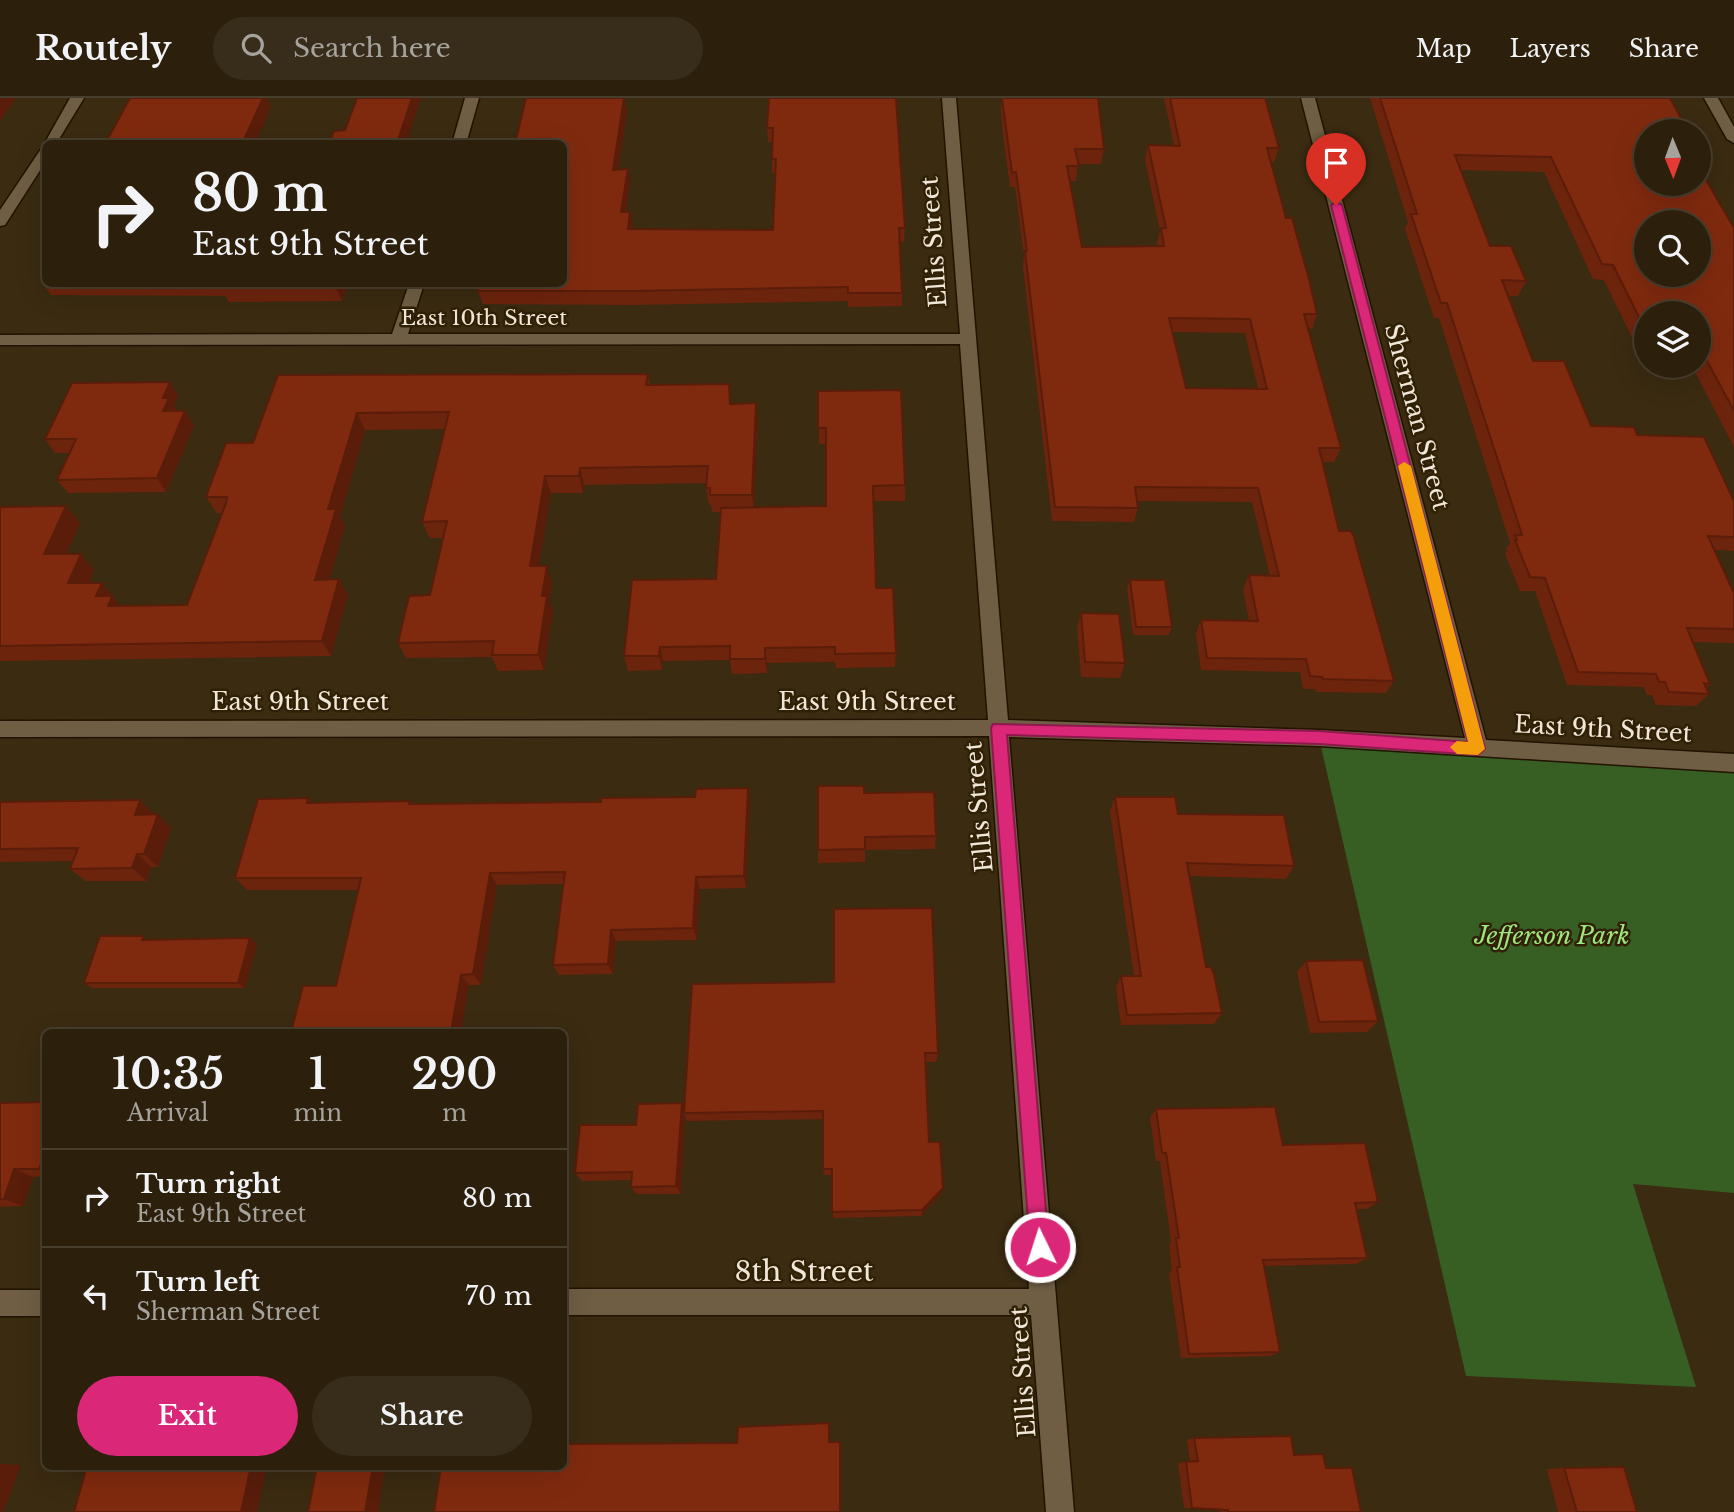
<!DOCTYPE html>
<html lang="en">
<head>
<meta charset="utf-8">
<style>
	:root { --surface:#2c200d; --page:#382d1b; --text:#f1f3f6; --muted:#a6a39d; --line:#483e2e; --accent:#db2777 }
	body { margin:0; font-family:"Libre Baskerville",serif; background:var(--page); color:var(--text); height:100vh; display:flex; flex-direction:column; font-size:26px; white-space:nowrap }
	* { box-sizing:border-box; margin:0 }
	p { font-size:23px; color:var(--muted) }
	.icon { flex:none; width:38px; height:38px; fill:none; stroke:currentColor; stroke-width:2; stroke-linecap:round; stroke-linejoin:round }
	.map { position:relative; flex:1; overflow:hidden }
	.details { position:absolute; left:42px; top:931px; width:525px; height:441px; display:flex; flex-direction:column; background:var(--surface); border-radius:10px; box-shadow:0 7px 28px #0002,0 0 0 2px var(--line) }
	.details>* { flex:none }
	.guide { position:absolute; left:42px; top:42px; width:525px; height:147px; border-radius:10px; box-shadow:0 7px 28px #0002,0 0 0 2px var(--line); background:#2c200d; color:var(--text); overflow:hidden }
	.needle { width:46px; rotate:179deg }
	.controls { position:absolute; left:1634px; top:21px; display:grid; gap:14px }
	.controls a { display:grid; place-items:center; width:77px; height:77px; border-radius:50%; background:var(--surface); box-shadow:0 7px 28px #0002,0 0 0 2px var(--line); font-size:35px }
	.pin { position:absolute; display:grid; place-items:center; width:60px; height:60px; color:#fff; margin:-72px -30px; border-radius:50% 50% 50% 0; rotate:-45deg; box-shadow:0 0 7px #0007 }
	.pin .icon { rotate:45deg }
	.me { position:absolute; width:77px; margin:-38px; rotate:356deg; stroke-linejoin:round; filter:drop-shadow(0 0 5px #0008) }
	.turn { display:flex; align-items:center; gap:24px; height:147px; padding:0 35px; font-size:32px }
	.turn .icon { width:91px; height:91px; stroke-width:2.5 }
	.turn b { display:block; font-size:49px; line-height:60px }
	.eta { display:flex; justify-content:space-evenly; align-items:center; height:119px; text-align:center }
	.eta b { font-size:42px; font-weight:600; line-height:49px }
	.action { display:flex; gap:14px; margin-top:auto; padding:14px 35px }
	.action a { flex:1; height:80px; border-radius:42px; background:var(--accent); color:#fff; font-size:28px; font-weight:600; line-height:80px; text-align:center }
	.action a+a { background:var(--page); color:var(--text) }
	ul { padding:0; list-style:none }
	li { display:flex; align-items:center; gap:21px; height:98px; padding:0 35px; border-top:2px solid var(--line) }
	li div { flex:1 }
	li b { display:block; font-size:26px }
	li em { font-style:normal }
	header { display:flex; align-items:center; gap:42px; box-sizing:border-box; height:98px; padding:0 35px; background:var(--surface); border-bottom:2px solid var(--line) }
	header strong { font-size:33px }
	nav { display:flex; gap:38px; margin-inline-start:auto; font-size:24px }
	.search { width:490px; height:63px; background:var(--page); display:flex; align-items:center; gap:18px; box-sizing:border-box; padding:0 24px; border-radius:38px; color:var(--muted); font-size:26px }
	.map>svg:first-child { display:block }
	.green { fill:#375f23 }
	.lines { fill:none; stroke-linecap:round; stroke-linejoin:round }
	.street-casing { stroke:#211300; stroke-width:3 }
	.street { fill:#6f5e43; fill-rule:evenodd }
	.wall { fill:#6d240d; fill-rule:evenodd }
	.shaded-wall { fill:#591d0a }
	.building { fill:#7f2a0f; stroke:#591d0a; stroke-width:2; fill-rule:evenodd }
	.route { fill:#db2777; stroke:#8e194d; stroke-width:2 }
	.slow { fill:#f59e0b }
	.labels { text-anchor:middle; stroke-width:5; stroke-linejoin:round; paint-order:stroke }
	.far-street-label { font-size:21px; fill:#f1e7d8; stroke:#302106 }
	.street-label { font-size:24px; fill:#f1e7d8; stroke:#302106 }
	.park-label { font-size:24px; font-style:italic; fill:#9de57d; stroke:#302106 }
	.near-street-label { font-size:28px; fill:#f1e7d8; stroke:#302106 }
</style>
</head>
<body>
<header>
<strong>Routely</strong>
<div class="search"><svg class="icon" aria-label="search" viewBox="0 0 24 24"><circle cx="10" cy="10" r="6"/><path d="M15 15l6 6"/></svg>Search here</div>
<nav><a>Map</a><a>Layers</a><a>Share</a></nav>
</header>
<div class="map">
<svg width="1734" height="1414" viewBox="0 0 1734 1414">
	<rect width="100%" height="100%" fill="#3a2b11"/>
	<!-- green -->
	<path class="green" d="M 1319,640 L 1734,665 L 1734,1095 L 1633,1086 L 1696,1289 L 1466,1278 Z"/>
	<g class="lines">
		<defs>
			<path id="street" d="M 70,0 L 84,0 L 56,46 L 46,46 L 46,63 L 5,127 L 0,128 L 0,112 L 43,48 Z
				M 465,0 L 479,0 L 466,46 L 452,46 Z
				M 942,0 L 956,0 L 1008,622 L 1319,632 L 1465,640 L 1301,0 L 1315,0 L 1486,642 L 1734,656 L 1734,674 L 1319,648 L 1009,639 L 1074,1414 L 1046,1414 L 1031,1217 L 564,1217 L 564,1191 L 1029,1191 L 989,638 L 0,639 L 0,623 L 988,622 L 960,246 L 0,247 L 0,237 L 392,236 L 409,186 L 424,186 L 408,236 L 960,236 Z
				M 1704,0 L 1718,0 L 1734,29 L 1734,45 L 1727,41 Z
				M 0,1192 L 46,1192 L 46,1218 L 0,1218 Z"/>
		</defs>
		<!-- street casing -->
		<use href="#street" class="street-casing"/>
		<!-- street -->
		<use href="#street" class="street"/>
	</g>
	<!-- wall -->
	<path class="wall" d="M 624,0 L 627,13 L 618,72 L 630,85 L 626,114 L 630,114 L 632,131 L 773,132 L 775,75 L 772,75 L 772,44 L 768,44 L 767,30 L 769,0 L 905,130 L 904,144 L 899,144 L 902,195 L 902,208 L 848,209 L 848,203 L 637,207 L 483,206 L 478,193 Z
		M 1002,0 L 1104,51 L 1101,66 L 1078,66 L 1076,83 L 1070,83 L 1082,149 L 1158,148 L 1157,145 L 1160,133 L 1145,62 L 1148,47 L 1174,47 L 1164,0 L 1265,0 L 1279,50 L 1274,64 L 1271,64 L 1286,120 L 1317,216 L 1312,231 L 1308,230 L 1341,350 L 1334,364 L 1322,364 L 1339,433 L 1394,583 L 1386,595 L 1316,594 L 1315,591 L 1303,591 L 1300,574 L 1201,572 L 1196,535 L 1201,522 L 1249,523 L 1243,491 L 1249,477 L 1270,478 L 1252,404 L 1137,403 L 1138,410 L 1134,424 L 1052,423 L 1023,168 L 1024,157 L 1015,89 L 1010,89 L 1003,37 L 1001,14 ZM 1173,234 L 1245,235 L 1258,291 L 1186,290 Z
		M 1370,0 L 1670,0 L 1699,86 L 1699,53 L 1704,62 L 1699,70 L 1734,130 L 1734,349 L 1692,268 L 1699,268 L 1699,215 L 1647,215 L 1647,262 L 1643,262 L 1604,182 L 1593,181 L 1544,74 L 1461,72 L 1490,148 L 1526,183 L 1518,198 L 1508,198 L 1533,263 L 1591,328 L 1637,337 L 1734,403 L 1734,453 L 1715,452 L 1734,495 L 1734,545 L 1693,544 L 1710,586 L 1706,590 L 1709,596 L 1696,608 L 1656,607 L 1652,597 L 1647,597 L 1644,589 L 1567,587 L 1535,493 L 1520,493 L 1505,456 L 1507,453 L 1506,451 L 1510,445 L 1439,220 L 1434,220 L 1405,131 L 1408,124 Z
		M 46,176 L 46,186 L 348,186 L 342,203 L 229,204 L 225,198 L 51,197 L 41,183 Z
		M 648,276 L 650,287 L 731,306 L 756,305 L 758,322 L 754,409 L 826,408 L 826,346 L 819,346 L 818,293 L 905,387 L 905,403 L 874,403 L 876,490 L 896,555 L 895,569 L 836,570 L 835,564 L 767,565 L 767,575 L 732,576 L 730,562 L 663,563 L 662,572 L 628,573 L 624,558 L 716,481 L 720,414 L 712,414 L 711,407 L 709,407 L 706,390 L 707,385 L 584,387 L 583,395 L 551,395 L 538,468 L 552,484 L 549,503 L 553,514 L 544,572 L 498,573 L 492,559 L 406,560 L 398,545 L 430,497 L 443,440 L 430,440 L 422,424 L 445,331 L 365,332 L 340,419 L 345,428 L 329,482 L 339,481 L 348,497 L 331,558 L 0,563 L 0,409 L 66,408 L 80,425 L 66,456 L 81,456 L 94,472 L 89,485 L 102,485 L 120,508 L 187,507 L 222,415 L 217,415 L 206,399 L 253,345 L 278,277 Z
		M 178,298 L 174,308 L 177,313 L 185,313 L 194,327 L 166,394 L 68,395 L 57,382 L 69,355 L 55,355 L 45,341 Z
		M 1130,482 L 1172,529 L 1169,537 L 1133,537 L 1127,490 Z
		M 1081,515 L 1125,565 L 1120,580 L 1081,579 L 1077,530 Z
		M 748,690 L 750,704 L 746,790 L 700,791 L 697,842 L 616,843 L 613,876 L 559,877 L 553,867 L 563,786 L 497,787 L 481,887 L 336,888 L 358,792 L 247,792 L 235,780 L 308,700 L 311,705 L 410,703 L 412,706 L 601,704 L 695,699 Z
		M 864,695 L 936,738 L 935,751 L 865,752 L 865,764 L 818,765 L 818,752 Z
		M 1115,699 L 1178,716 L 1294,768 L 1286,781 L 1190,778 L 1206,869 L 1222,915 L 1214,926 L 1121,927 L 1116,889 L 1121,878 L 1134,878 L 1110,713 Z
		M 0,704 L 154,716 L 171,730 L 158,769 L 151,769 L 147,783 L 86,783 L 70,771 L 73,763 L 0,764 Z
		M 250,840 L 257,846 L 245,890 L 92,890 L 84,885 L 149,842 Z
		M 1306,863 L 1378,923 L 1367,934 L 1310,935 L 1297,874 Z
		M 692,886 L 938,955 L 936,964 L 926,964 L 929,1044 L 943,1090 L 941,1096 L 921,1118 L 833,1120 L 832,1077 L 824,1077 L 823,1071 L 823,1021 L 687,1023 L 685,1019 L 681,1096 L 636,1096 L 631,1089 L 632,1082 L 582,1083 L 575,1075 L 636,1027 L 684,1010 Z
		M 46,1004 L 46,1078 L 33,1079 L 23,1108 L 0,1109 L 0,1005 Z
		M 1156,1011 L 1283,1047 L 1378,1104 L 1367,1111 L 1356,1111 L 1367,1160 L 1356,1166 L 1264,1168 L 1280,1254 L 1270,1258 L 1181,1260 L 1169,1175 L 1172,1172 L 1169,1146 L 1171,1144 L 1160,1063 L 1156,1063 L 1150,1020 Z
		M 1194,1340 L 1294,1357 L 1326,1370 L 1361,1414 L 1220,1414 L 1219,1412 L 1184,1410 L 1178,1365 L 1190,1363 L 1187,1342 Z
		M 1564,1370 L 1637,1414 L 1558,1414 L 1547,1371 Z"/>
	<!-- shaded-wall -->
	<path class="shaded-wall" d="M 0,0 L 16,0 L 0,24 Z
		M 263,0 L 267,0 L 271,9 L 255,46 L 242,46 Z
		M 412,0 L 421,0 L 406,46 L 397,46 Z
		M 624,0 L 627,13 L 616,86 L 613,72 Z
		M 628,71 L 630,85 L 624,128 L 621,114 Z
		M 630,114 L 633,128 L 630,145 L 628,131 Z
		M 338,186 L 348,186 L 342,203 L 336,190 Z
		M 170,284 L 178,298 L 174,308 L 178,314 L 163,313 L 163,300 Z
		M 756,305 L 758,322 L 754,413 L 752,397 Z
		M 185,313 L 194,327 L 166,394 L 157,380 Z
		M 357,315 L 365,332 L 340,419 L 345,428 L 324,498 L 315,482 L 328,411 Z
		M 580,370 L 584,387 L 583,395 L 579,378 Z
		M 545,378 L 551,395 L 536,484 L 530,468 Z
		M 66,408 L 80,425 L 58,473 L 44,456 Z
		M 81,456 L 94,472 L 82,501 L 68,485 Z
		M 547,468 L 552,484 L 549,503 L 553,514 L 544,572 L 538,557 L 542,498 Z
		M 339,481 L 348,497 L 331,558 L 322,543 Z
		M 102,485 L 125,514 L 121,524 L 96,498 Z
		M 660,549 L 663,563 L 662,572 L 659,558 Z
		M 765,550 L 767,565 L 767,575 L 765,561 Z
		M 748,690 L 750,704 L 746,790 L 744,778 Z
		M 140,702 L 154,716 L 149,730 L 135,717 Z
		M 158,716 L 171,730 L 158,769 L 144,756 Z
		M 137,756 L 151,769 L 147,783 L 132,770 Z
		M 490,775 L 497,787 L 481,887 L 473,876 Z
		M 696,779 L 700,791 L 697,842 L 693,830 Z
		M 611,832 L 616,843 L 613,876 L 608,866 Z
		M 250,840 L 257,846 L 245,890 L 238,885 Z
		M 461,877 L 469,887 L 461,934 L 451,934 Z
		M 682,1005 L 686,1014 L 684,1015 L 685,1019 L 681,1096 L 676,1088 Z
		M 46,1053 L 46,1073 L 39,1071 Z
		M 14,1071 L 33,1079 L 23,1108 L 4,1101 Z
		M 943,1090 L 941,1096 L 921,1118 L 922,1112 Z
		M 0,1366 L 21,1367 L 3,1414 L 0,1414 Z
		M 251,1368 L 267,1368 L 257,1414 L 241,1414 Z
		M 373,1368 L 385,1368 L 378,1414 L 365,1414 Z"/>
	<!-- building -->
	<path class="building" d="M 130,0 L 263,0 L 242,46 L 105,46 Z
		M 357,0 L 412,0 L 397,45 L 329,46 L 334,33 L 345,32 Z
		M 526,0 L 624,0 L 613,72 L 628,71 L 621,114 L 630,114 L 628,131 L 773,132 L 776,61 L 772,61 L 773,30 L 767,30 L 769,0 L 896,0 L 905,130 L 899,130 L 902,195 L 848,195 L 848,189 L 634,193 L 478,193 L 480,186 L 564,186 L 564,46 L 515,46 Z
		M 1002,0 L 1098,0 L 1104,51 L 1075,51 L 1079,68 L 1067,68 L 1082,149 L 1164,148 L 1161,130 L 1166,130 L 1148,47 L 1180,48 L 1170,0 L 1265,0 L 1279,50 L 1267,50 L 1286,120 L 1292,120 L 1309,181 L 1317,216 L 1304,216 L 1341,350 L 1319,350 L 1339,433 L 1350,433 L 1353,436 L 1394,583 L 1323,581 L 1322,579 L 1310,578 L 1306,561 L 1207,560 L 1201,522 L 1258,523 L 1249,477 L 1279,478 L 1258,390 L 1135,389 L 1138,410 L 1055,409 L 1025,153 L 1027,153 L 1016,74 L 1012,75 ZM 1169,220 L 1250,221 L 1267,291 L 1186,290 Z
		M 1380,0 L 1670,0 L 1688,33 L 1647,33 L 1647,86 L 1699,86 L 1699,70 L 1734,130 L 1734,313 L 1699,248 L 1699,215 L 1647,215 L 1647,235 L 1613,167 L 1602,166 L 1551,59 L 1455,57 L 1490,148 L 1511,148 L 1526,183 L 1502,182 L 1533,263 L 1564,263 L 1591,328 L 1634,329 L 1637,337 L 1704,339 L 1734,403 L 1734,439 L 1708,438 L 1734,495 L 1734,531 L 1687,530 L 1710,586 L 1704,585 L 1709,596 L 1669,594 L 1665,584 L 1659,584 L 1656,576 L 1578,574 L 1545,480 L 1530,479 L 1515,442 L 1517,442 L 1515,437 L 1522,437 L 1447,205 L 1441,205 L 1411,116 L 1417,116 ZM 1647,124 L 1699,124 L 1699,177 L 1647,177 Z
		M 1699,53 L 1704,62 L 1699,62 Z
		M 46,176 L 46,183 L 41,183 Z
		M 223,186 L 338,186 L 336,190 L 221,190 Z
		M 648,276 L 646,287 L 729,286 L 730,306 L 756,305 L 752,397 L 710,397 L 710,390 L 706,390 L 708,368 L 580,370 L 579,378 L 545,378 L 530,468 L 547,468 L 542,498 L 547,498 L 538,557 L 492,557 L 494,543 L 398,545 L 409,498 L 430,497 L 447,423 L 422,424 L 449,314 L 357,315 L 328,411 L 336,411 L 315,482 L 339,481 L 322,543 L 0,548 L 0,409 L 66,408 L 44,456 L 81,456 L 68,485 L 102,485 L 96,498 L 112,498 L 108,508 L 187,507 L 226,405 L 227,399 L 206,399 L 226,345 L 253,345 L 278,277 Z
		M 170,284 L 163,300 L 169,300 L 163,313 L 185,313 L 157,380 L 57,382 L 76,341 L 45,341 L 72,285 Z
		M 901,292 L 905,387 L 873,388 L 876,490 L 893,490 L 896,555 L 835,556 L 835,549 L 765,550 L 765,561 L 730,561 L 730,548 L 660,549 L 659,558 L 624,558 L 632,482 L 716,481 L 721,410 L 826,408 L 826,330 L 818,330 L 818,293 Z
		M 1130,482 L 1165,482 L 1172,529 L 1136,529 Z
		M 1081,515 L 1119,516 L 1125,565 L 1085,564 Z
		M 818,688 L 864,688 L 864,695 L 934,694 L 936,738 L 865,739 L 865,751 L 818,752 Z
		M 748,690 L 744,778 L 696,779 L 693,830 L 611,832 L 608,866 L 553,867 L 565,774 L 490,775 L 473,876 L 461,877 L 451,934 L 291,934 L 303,888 L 336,888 L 361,780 L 235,780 L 258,701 L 308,700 L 307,705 L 410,703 L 409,706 L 601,704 L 601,700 L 695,699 L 696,691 Z
		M 1115,699 L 1175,699 L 1178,716 L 1284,717 L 1294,768 L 1187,765 L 1206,869 L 1211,869 L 1214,876 L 1222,915 L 1127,917 L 1121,878 L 1141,878 Z
		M 140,702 L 135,717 L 158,716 L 144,756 L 137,756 L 132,770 L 70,771 L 78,750 L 0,751 L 0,704 Z
		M 932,810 L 938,955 L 925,955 L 929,1044 L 940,1044 L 943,1090 L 922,1112 L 832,1114 L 832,1071 L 823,1071 L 823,1013 L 684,1015 L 692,886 L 834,884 L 834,811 Z
		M 100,838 L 144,838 L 142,842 L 250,840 L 238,885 L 84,885 Z
		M 1363,862 L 1378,923 L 1319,924 L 1306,863 Z
		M 46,1004 L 46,1053 L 39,1071 L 14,1071 L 4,1101 L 0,1101 L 0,1005 Z
		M 682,1005 L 676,1088 L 631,1089 L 632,1074 L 575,1075 L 580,1027 L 636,1027 L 638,1006 Z
		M 1275,1009 L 1283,1047 L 1365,1045 L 1378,1104 L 1355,1105 L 1367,1160 L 1263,1162 L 1280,1254 L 1189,1256 L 1177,1169 L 1180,1169 L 1176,1140 L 1179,1140 L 1166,1055 L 1162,1055 L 1156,1011 Z
		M 829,1325 L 829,1344 L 840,1344 L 840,1414 L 434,1414 L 441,1368 L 564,1368 L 564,1346 L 737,1345 L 738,1329 Z
		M 1291,1338 L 1294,1357 L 1323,1356 L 1326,1370 L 1352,1370 L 1361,1414 L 1228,1414 L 1228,1412 L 1192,1410 L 1186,1364 L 1198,1363 L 1194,1340 Z
		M 87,1368 L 251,1368 L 241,1414 L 74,1414 Z
		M 317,1368 L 373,1368 L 365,1414 L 308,1414 Z
		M 1624,1369 L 1637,1414 L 1577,1414 L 1564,1370 Z"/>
	<!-- route -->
	<path class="route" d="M 1336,104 L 1342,107 L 1485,651 L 1478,657 L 1319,646 L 1007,637 L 1049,1149 L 1046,1156 L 1040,1158 L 1033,1156 L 1030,1149 L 991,630 L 993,626 L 1319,633 L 1468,644 L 1331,107 Z"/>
	<!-- slow -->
	<path class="slow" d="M 1404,364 L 1411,368 L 1485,651 L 1478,657 L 1457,656 L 1450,649 L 1457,643 L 1468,644 L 1398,368 Z"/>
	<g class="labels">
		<!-- far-street labels -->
		<g class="far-street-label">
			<text x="484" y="227">East 10th Street</text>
		</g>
		<!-- street labels -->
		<g class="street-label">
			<text transform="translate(934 144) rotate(-94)" y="8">Ellis Street</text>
			<text transform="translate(1417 319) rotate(75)" y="8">Sherman Street</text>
			<text x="300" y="612">East 9th Street</text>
			<text x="867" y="612">East 9th Street</text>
			<text transform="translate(1603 631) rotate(3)" y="8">East 9th Street</text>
			<text transform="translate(979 709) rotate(-95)" y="8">Ellis Street</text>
			<text transform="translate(1023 1274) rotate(-94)" y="8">Ellis Street</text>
		</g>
		<!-- park labels -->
		<g class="park-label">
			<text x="1552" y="846">Jefferson Park</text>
		</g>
		<!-- near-street labels -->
		<g class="near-street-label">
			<text x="804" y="1183">8th Street</text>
		</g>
	</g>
</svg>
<div class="controls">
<a><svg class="needle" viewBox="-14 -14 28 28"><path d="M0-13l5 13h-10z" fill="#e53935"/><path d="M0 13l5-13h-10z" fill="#a6a39d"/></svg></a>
<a><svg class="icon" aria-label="search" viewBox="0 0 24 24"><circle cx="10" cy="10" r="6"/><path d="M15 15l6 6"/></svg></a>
<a><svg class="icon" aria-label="layers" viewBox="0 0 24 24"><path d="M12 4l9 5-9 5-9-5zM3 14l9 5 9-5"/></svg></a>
</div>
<div class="pin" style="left:1336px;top:107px;background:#d93025"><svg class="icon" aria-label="arrive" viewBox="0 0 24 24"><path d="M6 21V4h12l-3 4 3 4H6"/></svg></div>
<svg class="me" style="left:1040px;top:1149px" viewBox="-20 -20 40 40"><circle r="17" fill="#db2777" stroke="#fff" stroke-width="3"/><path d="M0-11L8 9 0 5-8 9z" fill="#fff"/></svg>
<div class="guide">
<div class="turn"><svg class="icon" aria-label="right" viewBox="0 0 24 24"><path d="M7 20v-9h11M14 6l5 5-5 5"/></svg><div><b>80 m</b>East 9th Street</div></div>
</div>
<section class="details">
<div class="eta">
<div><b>10:35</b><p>Arrival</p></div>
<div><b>1</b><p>min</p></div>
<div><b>290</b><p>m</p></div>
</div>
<ul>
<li><svg class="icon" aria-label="right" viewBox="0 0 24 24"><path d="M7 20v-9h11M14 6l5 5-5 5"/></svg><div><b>Turn right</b><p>East 9th Street</p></div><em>80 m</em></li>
<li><svg class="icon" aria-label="left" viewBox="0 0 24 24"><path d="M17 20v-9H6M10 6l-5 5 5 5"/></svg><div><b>Turn left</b><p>Sherman Street</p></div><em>70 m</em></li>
</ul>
<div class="action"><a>Exit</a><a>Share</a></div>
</section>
</div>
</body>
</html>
